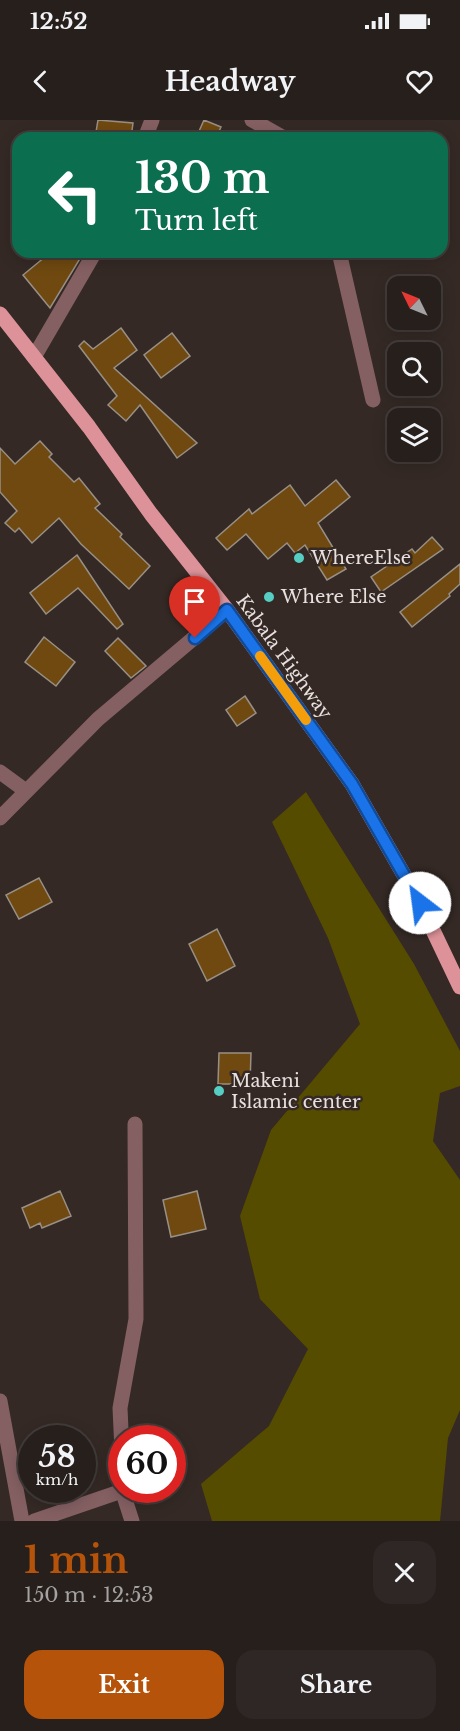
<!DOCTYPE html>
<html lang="en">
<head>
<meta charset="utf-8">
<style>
	:root { --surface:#271f1c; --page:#2f2725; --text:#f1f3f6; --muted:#a4a2a3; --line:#433d3b; --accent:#b45309 }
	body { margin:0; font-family:"Libre Baskerville",serif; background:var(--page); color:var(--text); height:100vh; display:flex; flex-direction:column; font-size:22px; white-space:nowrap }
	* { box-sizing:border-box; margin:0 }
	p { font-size:20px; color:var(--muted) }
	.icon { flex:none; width:33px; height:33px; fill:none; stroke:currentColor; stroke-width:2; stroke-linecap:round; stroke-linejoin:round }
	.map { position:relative; height:1401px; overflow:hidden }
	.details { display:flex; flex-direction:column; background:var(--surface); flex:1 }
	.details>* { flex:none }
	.top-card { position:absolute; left:12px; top:12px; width:436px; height:126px; border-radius:18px; box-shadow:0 3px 15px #0003,0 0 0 2px var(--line); background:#0b6e4f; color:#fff; overflow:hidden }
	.needle { width:39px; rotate:313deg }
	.buttons { position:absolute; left:387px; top:156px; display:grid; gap:12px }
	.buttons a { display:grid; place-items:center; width:54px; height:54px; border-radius:12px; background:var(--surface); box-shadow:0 3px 15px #0003,0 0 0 2px var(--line); font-size:30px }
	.speed { position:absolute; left:18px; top:1305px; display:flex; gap:12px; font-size:30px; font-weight:700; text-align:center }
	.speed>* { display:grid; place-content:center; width:78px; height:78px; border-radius:50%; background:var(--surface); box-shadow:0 3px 15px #0003,0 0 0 2px var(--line); line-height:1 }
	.speed small { font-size:15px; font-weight:400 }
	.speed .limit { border:9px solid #d22; background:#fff; color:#111 }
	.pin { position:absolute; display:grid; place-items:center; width:51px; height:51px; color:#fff; margin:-62px -26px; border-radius:50% 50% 50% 0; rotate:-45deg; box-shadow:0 0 6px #0007 }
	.pin .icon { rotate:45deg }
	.me { position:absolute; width:66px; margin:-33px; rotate:330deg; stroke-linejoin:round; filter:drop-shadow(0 0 4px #0008) }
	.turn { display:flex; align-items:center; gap:21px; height:126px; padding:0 24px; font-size:27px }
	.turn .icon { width:78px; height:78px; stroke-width:2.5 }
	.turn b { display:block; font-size:42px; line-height:51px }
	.round { display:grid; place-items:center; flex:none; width:63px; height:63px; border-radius:18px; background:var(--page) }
	.headline { display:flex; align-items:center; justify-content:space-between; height:102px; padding:0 24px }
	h1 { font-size:36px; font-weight:700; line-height:45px; color:var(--accent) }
	.cta { display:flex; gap:12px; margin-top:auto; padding:12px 24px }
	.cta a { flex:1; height:69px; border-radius:18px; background:var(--accent); color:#fff; font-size:24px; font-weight:700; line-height:69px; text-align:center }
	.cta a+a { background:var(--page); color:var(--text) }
	.status { display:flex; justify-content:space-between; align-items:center; height:42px; padding:0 30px; background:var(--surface); direction:ltr }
	.status svg { height:16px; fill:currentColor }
	header { display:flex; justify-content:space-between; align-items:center; height:78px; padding:0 24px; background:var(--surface); font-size:27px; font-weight:700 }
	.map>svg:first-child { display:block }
	.green { fill:#564c00 }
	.building { fill:#6f4910; stroke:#989086; stroke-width:1.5 }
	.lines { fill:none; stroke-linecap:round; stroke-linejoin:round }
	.street { stroke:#856063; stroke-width:15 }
	.primary { stroke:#dd9299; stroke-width:15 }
	.route-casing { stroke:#114b97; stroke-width:15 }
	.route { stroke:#1a73e8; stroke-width:10 }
	.slow { stroke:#f59e0b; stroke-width:10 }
	.poi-dot { fill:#56cec4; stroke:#342925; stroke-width:2 }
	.labels { text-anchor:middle; stroke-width:5; stroke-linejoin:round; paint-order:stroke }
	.poi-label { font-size:18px; fill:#e8e0de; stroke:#342925; text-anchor:start }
	.street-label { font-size:18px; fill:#e8e0de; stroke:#342925 }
</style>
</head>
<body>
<div class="status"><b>12:52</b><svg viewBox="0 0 49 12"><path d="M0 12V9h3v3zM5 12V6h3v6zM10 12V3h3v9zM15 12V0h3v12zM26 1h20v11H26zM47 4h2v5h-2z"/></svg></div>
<header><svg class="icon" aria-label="back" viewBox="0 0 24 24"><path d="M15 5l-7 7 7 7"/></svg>Headway<svg class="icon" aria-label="heart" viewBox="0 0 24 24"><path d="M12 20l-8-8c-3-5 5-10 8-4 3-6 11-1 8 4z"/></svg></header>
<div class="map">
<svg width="460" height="1401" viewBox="0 0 460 1401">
	<rect width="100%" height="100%" fill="#342925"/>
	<!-- green -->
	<path class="green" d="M 306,672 L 414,844 L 460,931 L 460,966 L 440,973 L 433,1021 L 460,1060 L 460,1290 L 448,1318 L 440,1401 L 212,1401 L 201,1364 L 269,1306 L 308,1229 L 260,1179 L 240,1096 L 271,1010 L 360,904 L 328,818 L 272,702 Z"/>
	<!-- building -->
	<path class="building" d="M 98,0 L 133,3 L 131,18 L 95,18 Z
		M 204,0 L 221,7 L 216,18 L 196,18 Z
		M 51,132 L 84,132 L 50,188 L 23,155 Z
		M 121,208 L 137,230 L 114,248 L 197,323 L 177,338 L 140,285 L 126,301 L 108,285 L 117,276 L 79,226 L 84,221 L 93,229 Z
		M 172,213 L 190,236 L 161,258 L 144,235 Z
		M 40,321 L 52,334 L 49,337 L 74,362 L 79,358 L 100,384 L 95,388 L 122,414 L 120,417 L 150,446 L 129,469 L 81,424 L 59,398 L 32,423 L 19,408 L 15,412 L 5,403 L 17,391 L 0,372 L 0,328 L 15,344 Z
		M 336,360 L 350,377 L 318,403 L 346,449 L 327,460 L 305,425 L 295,433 L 287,423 L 268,439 L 246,414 L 227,430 L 216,418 L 249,389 L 252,394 L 290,365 L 305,386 Z
		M 432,417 L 443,429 L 381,472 L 371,457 L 412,429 L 415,433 Z
		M 77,435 L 123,504 L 117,509 L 78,468 L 46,494 L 30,473 Z
		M 460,444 L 460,464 L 449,474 L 450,476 L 412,507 L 400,492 Z
		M 44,517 L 75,542 L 56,566 L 25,542 Z
		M 118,518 L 146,546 L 131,558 L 105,531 Z
		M 245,576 L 256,593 L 237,606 L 226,590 Z
		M 39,758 L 52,782 L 19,799 L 6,775 Z
		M 217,809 L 235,846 L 207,861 L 189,824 Z
		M 219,933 L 251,933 L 250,964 L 218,964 Z
		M 60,1071 L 71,1096 L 42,1108 L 40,1103 L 30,1108 L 22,1088 Z
		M 197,1071 L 206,1109 L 171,1117 L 163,1080 Z"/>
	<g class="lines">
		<!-- street -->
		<path class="street" d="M 252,0 L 284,18
			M 145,18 L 152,0
			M 339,132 L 373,280
			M 34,237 L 95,132
			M 0,652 L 26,671
			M 0,698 L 98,599 L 227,490
			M 0,1281 L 22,1401
			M 122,1331 L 120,1288 L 136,1199 L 135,1004
			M 122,1370 L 132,1401
			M 34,1401 L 122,1371"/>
		<!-- primary -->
		<path class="primary" d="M 0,194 L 89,307 L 151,394 L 227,490 L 352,664 L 420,783 L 460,867"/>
	</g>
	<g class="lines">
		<defs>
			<path id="route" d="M 195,518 L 227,490 L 352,664 L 420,783"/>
		</defs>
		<!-- route casing -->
		<use href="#route" class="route-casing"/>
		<!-- route -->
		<use href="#route" class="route"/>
		<!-- slow -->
		<path class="slow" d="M 260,536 L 306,600"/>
	</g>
	<!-- markers -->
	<g class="poi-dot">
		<circle cx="299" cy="438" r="6"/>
		<circle cx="269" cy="477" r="6"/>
		<circle cx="219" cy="971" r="6"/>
	</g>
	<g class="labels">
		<!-- poi labels -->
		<g class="poi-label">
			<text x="311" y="444">WhereElse</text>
			<text x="281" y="483">Where Else</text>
			<text x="231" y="967">Makeni<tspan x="231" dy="21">Islamic center</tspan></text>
		</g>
		<!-- street labels -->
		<g class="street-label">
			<text transform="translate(284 537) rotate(54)" y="6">Kabala Highway</text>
		</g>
	</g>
</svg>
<div class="buttons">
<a><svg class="needle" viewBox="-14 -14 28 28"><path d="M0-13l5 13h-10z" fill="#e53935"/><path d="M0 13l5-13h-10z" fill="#a4a2a3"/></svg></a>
<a><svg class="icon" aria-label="search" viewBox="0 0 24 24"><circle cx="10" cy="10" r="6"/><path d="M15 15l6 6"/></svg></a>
<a><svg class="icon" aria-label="layers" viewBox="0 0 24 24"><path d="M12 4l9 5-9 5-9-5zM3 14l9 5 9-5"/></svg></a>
</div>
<div class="speed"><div>58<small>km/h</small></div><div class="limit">60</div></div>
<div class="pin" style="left:195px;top:518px;background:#d93025"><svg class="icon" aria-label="arrive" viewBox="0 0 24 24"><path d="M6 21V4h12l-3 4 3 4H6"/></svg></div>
<svg class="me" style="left:420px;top:783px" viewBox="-20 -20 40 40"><circle r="19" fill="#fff"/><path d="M0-13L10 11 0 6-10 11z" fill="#1a73e8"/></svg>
<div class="top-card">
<div class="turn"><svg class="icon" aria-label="left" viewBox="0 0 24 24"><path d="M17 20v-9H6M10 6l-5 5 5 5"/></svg><div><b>130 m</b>Turn left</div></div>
</div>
</div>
<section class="details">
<div class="headline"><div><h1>1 min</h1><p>150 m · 12:53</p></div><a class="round"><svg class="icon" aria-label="close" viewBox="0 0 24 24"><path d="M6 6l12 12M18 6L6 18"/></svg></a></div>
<div class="cta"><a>Exit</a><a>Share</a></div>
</section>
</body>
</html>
